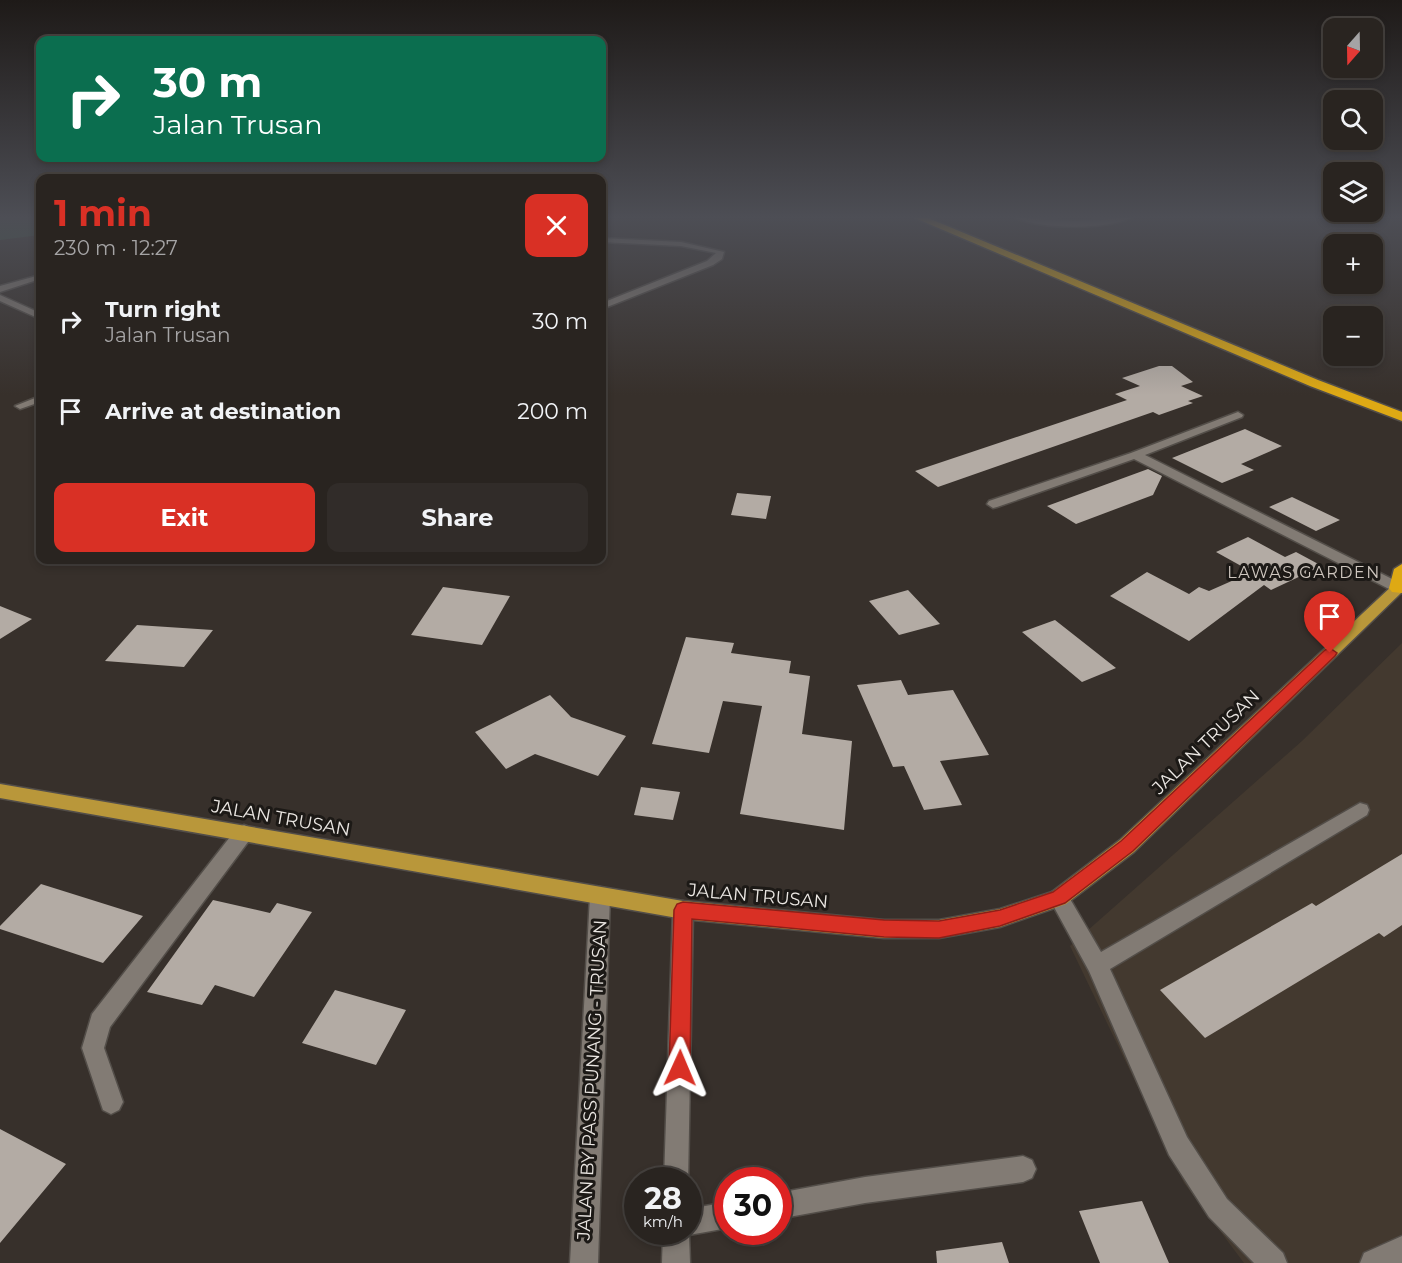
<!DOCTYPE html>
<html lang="en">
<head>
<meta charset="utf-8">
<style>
	:root { --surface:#292420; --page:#312c29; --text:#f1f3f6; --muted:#a5a4a5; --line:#45413e; --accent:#d93025 }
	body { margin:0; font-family:Montserrat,sans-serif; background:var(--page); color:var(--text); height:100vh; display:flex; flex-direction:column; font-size:22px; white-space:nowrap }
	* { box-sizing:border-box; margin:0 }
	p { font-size:20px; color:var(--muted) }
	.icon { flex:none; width:33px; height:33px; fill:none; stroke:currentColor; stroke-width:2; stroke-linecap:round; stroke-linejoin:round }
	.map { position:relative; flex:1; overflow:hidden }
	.details { position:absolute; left:36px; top:174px; width:570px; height:390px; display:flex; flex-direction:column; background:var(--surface); border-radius:12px; box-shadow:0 3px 9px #0003,0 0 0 2px var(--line) }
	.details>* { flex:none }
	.top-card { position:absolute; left:36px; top:36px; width:570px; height:126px; border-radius:12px; box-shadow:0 3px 9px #0003,0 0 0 2px var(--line); background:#0b6e4f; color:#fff; overflow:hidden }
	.needle { width:39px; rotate:200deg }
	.controls { position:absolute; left:1323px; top:18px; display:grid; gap:12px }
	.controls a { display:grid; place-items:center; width:60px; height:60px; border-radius:12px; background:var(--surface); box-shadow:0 3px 9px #0003,0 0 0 2px var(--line); font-size:30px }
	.speed { position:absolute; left:624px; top:1167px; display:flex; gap:12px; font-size:30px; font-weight:700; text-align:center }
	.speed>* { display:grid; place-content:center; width:78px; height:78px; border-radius:50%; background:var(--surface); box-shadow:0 3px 9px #0003,0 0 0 2px var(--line); line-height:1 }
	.speed small { font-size:15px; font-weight:400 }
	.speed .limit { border:9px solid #d22; background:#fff; color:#111 }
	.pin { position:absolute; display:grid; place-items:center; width:51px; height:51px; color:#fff; margin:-62px -26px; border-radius:50% 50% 50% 0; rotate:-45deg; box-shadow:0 0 6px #0007 }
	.pin .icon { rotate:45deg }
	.me { position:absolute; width:66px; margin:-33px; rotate:1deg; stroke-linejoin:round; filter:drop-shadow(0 0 4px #0008) }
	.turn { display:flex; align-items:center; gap:21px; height:126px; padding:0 18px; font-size:27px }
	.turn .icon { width:78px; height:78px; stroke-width:2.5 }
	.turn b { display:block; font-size:42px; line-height:51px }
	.round { display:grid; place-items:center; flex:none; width:63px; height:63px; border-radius:12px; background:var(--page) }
	.overview { display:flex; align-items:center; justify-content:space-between; height:102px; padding:0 18px }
	h1 { font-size:36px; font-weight:700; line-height:45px; color:var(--accent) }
	.cta { display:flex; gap:12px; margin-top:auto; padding:12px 18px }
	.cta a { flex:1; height:69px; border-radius:12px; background:var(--accent); color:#fff; font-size:24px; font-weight:700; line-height:69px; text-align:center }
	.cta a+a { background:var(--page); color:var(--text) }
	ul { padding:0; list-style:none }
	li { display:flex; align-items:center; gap:18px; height:90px; padding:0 18px }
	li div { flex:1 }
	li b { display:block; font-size:22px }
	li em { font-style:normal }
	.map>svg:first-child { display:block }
	.built { fill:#43392f }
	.green { fill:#395743 }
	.building { fill:#b3aba4 }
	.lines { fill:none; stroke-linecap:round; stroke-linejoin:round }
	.minor-casing { stroke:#534e49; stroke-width:3 }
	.major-casing { stroke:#534e49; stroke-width:3 }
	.highway-casing { stroke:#534e49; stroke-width:3 }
	.minor { fill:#827b74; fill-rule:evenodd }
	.major { fill:#b9973a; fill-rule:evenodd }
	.highway { fill:#dea914; fill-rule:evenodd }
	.route { fill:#d93025; stroke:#8d1f18; stroke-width:1.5 }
	.labels { text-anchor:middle; stroke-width:6; stroke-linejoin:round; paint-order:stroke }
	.neighbourhood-label { font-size:16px; letter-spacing:1.5px; fill:#cfc7bf; stroke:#1c1916 }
	.near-street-label { font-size:18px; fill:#ebe7e3; stroke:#1c1916 }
</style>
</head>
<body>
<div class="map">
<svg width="1402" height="1263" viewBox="0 0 1402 1263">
	<rect width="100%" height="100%" fill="#37302b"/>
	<!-- built -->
	<path class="built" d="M 1402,643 L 1402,1263 L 1244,1263 L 1184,1183 L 1070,946 L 1302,741 Z"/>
	<!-- green -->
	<path class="green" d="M 40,218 L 40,235 L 0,240 L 0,218 Z"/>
	<!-- building -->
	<path class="building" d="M 1159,366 L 1172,366 L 1193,382 L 1181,386 L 1203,396 L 1188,401 L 1193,403 L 1159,415 L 1153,412 L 938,487 L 915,471 L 1127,400 L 1115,394 L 1140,386 L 1122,378 Z
		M 1245,429 L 1282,446 L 1241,464 L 1254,470 L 1222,483 L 1172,458 Z
		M 1148,469 L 1162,476 L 1153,495 L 1076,524 L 1047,506 Z
		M 737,493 L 771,496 L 766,519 L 731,515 Z
		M 1292,497 L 1340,520 L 1316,531 L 1269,507 Z
		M 1248,537 L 1285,557 L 1296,552 L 1322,566 L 1271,590 L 1264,585 L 1189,641 L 1110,596 L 1147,572 L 1189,594 L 1199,587 L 1209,591 L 1252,572 L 1216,552 Z
		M 443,587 L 510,596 L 482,645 L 411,635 Z
		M 908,590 L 940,624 L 899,635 L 869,601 Z
		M 0,606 L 32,619 L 0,639 Z
		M 1055,620 L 1116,668 L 1082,682 L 1022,632 Z
		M 137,625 L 213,630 L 184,667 L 105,661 Z
		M 686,637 L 734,643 L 731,653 L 791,661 L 789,673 L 810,676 L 802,734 L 852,741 L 844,830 L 740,814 L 762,706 L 723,701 L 709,753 L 652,744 Z
		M 901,680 L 908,695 L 953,690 L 989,755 L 940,761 L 962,805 L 924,810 L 904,766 L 893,767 L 857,685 Z
		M 550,695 L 571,717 L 626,736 L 598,776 L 535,754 L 506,769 L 475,732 Z
		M 641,787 L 680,792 L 673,820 L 634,815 Z
		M 1402,854 L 1402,925 L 1384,937 L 1379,933 L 1205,1038 L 1160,990 L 1312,903 L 1316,906 Z
		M 41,884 L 143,916 L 103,963 L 0,929 L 0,926 Z
		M 213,900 L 270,913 L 277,903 L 312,912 L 254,997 L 215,985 L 202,1005 L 147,992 Z
		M 335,990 L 406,1010 L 376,1065 L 302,1043 Z
		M 0,1129 L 66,1164 L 0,1243 Z
		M 1142,1201 L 1169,1263 L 1100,1263 L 1079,1211 Z
		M 1002,1242 L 1009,1263 L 937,1263 L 936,1251 Z"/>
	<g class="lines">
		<defs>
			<path id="minor" d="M 1016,218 L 1074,221 L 1131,218 C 1106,230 1041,229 1016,218 Z
				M 602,238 L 681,242 L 724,252 L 722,259 L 713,265 L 602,309 L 602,303 L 707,261 L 716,253 L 681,246 L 602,242 Z
				M 40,275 L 40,279 L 0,292 L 0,286 Z
				M 0,295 L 40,313 L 40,319 L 0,301 Z
				M 40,396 L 40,402 L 20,409 L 15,406 Z
				M 1238,412 L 1243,415 L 1242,417 L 1145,455 L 1402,584 L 1402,591 L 1393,591 L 1134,459 L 997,507 L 993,508 L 987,504 L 989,501 L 1131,453 Z
				M 1360,803 L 1367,805 L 1369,810 L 1367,815 L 1110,969 L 1187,1137 L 1227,1199 L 1283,1253 L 1287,1263 L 1254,1263 L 1209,1217 L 1169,1155 L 1089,971 L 1049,898 L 1052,892 L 1059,889 L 1066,892 L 1101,952 Z
				M 244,825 L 251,828 L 253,833 L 251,838 L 110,1027 L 104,1048 L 123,1102 L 119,1110 L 111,1114 L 103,1110 L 82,1048 L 92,1014 L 237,828 Z
				M 600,887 L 607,890 L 610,896 L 598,1263 L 570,1263 L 590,896 L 593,890 Z
				M 683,901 L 690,904 L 693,910 L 688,1183 L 688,1180 L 664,1180 L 673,910 L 676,904 Z
				M 1023,1156 L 1032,1160 L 1036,1169 L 1032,1178 L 1023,1182 L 865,1203 L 778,1219 L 778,1193 L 865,1177 Z
				M 728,1202 L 728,1228 L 689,1235 L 690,1263 L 662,1263 L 663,1232 L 688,1232 L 688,1209 Z
				M 1402,1236 L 1402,1263 L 1360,1263 L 1364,1253 Z"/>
			<path id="major" d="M 1398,584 L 1402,585 L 1402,592 L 1134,852 L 1066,904 L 1000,927 L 939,938 L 884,938 L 683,919 L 0,798 L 0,784 L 683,901 L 884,920 L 939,920 L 1000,909 L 1052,892 L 1120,840 L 1393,585 Z"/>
			<path id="highway" d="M 915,218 L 928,218 L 1318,380 L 1402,412 L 1402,421 L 1310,386 Z
				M 1402,564 L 1402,593 L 1392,592 L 1389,588 L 1394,569 Z"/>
		</defs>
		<!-- minor casing -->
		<use href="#minor" class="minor-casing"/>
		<!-- major casing -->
		<use href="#major" class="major-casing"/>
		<!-- highway casing -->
		<use href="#highway" class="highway-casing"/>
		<!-- minor -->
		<use href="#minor" class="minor"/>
		<!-- major -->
		<use href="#major" class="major"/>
		<!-- highway -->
		<use href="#highway" class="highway"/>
	</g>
	<!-- sky -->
	<linearGradient id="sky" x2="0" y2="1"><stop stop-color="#1e1a18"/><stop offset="0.55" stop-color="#4d4e55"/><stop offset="1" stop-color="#4d4e55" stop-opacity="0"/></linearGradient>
	<rect width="1402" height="395" fill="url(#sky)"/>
	<!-- route -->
	<path class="route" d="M 1330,648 L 1337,653 L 1335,656 L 1133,851 L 1065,903 L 1000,926 L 939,938 L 884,937 L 692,919 L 690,1068 L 687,1075 L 680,1078 L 672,1075 L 669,1068 L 674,910 L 677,904 L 683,902 L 884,920 L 939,921 L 1000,910 L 1053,892 L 1121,841 L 1325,650 Z"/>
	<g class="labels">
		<!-- neighbourhood labels -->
		<g class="neighbourhood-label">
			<text x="1304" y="578">LAWAS GARDEN</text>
		</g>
		<!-- near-street labels -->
		<g class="near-street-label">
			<text transform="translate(1206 742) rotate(-44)" y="6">JALAN TRUSAN</text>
			<text transform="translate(281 818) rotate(10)" y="6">JALAN TRUSAN</text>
			<text transform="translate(758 896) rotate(5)" y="6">JALAN TRUSAN</text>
			<text transform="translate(592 1080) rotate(-87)" y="6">JALAN BY PASS PUNANG - TRUSAN</text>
		</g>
	</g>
</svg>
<div class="controls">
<a><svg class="needle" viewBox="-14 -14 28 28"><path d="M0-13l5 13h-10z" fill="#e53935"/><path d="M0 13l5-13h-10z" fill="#a5a4a5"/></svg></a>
<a><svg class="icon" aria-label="search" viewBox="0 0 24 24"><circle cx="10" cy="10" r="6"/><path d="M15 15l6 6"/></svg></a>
<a><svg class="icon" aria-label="layers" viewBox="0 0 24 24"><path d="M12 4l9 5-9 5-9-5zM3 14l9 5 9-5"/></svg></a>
<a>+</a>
<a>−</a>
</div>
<div class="speed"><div>28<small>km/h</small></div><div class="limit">30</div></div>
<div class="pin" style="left:1330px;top:653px;background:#d93025"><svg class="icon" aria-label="arrive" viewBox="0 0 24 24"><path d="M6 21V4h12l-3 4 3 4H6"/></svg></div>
<svg class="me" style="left:680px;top:1068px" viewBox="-20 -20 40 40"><path d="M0-17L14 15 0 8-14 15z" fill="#d93025" stroke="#fff" stroke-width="4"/></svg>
<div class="top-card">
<div class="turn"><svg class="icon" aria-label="right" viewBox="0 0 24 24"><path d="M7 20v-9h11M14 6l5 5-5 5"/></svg><div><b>30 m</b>Jalan Trusan</div></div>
</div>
<section class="details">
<div class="overview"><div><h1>1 min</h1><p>230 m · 12:27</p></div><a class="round" style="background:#d93025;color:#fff"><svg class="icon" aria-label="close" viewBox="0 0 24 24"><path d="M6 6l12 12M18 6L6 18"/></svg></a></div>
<ul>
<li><svg class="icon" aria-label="right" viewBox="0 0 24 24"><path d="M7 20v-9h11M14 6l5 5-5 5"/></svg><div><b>Turn right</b><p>Jalan Trusan</p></div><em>30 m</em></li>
<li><svg class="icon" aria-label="arrive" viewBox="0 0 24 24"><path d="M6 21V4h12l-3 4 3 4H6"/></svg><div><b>Arrive at destination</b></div><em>200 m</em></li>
</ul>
<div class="cta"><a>Exit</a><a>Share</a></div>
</section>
</div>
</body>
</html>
